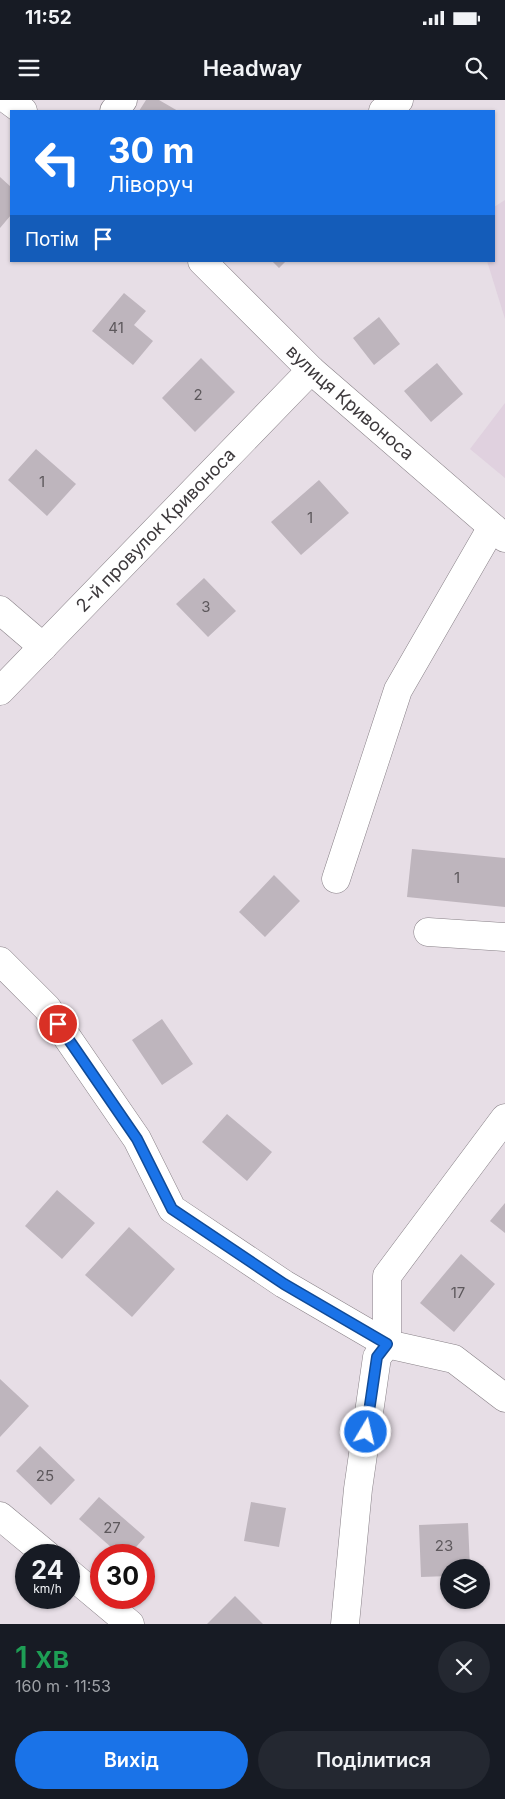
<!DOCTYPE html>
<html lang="uk">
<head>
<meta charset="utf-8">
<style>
	:root { --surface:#171b24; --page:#242831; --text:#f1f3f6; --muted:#9ea1a6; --accent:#1a73e8 }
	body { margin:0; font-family:Inter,sans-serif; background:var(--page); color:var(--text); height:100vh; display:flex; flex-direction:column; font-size:19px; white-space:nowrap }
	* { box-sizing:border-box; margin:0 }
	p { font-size:16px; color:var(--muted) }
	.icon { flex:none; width:28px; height:28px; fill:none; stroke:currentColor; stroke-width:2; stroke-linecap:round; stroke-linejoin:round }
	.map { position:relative; height:1524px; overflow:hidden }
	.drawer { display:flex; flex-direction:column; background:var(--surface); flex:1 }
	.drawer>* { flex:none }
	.top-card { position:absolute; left:10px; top:10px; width:485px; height:152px; border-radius:0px; box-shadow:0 1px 4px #0004; background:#1a73e8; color:#fff; overflow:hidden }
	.buttons { position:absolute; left:440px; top:1459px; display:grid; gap:10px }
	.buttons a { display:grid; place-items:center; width:50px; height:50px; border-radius:50%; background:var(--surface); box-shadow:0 1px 4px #0004; font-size:25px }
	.speed { position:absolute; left:15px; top:1444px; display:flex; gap:10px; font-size:25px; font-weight:700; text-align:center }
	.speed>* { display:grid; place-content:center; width:65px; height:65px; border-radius:50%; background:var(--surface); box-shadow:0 1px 4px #0004; line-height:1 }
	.speed small { font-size:12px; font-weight:400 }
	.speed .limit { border:8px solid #d22; background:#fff; color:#111 }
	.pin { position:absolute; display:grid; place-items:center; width:42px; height:42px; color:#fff; margin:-21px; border:2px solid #fff; border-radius:50%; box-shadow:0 1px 5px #0007 }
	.me { position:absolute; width:55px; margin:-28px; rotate:9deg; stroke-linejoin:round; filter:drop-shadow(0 0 4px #0008) }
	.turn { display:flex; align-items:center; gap:18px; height:105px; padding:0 15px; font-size:22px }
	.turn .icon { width:65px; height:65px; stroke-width:2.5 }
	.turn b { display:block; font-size:35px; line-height:42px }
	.then { display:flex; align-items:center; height:48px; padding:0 15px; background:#0003; gap:10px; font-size:19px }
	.round { display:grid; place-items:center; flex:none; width:52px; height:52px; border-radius:26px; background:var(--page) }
	.head { display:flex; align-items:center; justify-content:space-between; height:85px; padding:0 15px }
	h1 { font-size:30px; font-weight:600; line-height:38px; color:#1e9e55 }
	.button { display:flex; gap:10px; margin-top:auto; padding:10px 15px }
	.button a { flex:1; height:58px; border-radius:30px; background:var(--accent); color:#fff; font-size:20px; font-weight:600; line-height:58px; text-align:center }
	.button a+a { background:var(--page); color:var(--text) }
	.status { display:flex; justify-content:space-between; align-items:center; height:35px; padding:0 25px; background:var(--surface); direction:ltr }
	.status svg { height:14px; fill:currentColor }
	header { display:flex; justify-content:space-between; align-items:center; height:65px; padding:0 15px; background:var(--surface); font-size:22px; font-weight:600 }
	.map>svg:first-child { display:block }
	.built { fill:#e0d1df }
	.building { fill:#beb5bd }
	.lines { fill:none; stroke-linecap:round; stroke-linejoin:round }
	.minor-casing { stroke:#888087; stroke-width:29 }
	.minor { stroke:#fff; stroke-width:28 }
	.route-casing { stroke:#114b97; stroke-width:12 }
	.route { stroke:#1a73e8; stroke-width:9 }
	.labels { text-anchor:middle; stroke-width:5; stroke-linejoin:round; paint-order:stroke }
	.number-label { font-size:15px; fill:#5d585c }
	.street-label { font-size:18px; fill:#3d393c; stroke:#fff }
</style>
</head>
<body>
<div class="status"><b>11:52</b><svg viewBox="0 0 49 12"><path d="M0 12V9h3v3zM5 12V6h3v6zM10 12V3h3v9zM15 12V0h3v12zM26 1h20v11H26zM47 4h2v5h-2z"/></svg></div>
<header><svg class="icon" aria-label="menu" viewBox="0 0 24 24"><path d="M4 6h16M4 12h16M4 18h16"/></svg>Headway<svg class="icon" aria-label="search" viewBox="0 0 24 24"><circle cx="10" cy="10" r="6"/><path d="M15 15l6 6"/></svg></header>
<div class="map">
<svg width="505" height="1524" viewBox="0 0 505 1524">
	<rect width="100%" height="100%" fill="#e7dee6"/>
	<!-- built -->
	<path class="built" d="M 505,100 L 505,219 L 487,161 L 494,161 L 494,107 Z
		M 505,303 L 505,378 L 470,349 Z"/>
	<!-- building -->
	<path class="building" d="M 146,0 L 159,0 L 178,11 L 139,11 Z
		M 0,77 L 11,87 L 11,115 L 0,128 Z
		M 272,161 L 286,161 L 279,168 Z
		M 124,193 L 146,211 L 134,225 L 153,241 L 133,265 L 92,231 Z
		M 379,217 L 400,244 L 374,265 L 353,238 Z
		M 201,258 L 235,292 L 195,332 L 162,298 Z
		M 437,263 L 463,294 L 431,322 L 404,291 Z
		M 36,349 L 76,384 L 47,416 L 8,380 Z
		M 319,380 L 349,413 L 301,455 L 271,422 Z
		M 204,478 L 236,511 L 208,537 L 176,504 Z
		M 412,749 L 505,758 L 505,807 L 407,797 Z
		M 274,775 L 300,801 L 265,837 L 239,812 Z
		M 162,919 L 193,964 L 162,985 L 132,940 Z
		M 227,1014 L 272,1052 L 247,1081 L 202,1042 Z
		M 57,1090 L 95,1123 L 62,1159 L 25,1126 Z
		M 505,1103 L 505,1133 L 490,1121 Z
		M 129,1127 L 175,1169 L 132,1217 L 85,1175 Z
		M 461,1154 L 495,1184 L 454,1232 L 420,1203 Z
		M 0,1279 L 29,1306 L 0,1337 Z
		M 40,1346 L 75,1380 L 51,1405 L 16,1371 Z
		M 99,1397 L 145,1437 L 129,1455 L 120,1455 L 79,1419 Z
		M 251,1402 L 286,1408 L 279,1447 L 244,1441 Z
		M 468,1423 L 470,1468 L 449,1468 L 449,1476 L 421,1477 L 419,1425 Z
		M 235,1496 L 263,1524 L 207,1524 Z"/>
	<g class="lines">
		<defs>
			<g id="minor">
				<path d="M 8,0 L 23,11"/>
				<path d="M 114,11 L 123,0"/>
				<path d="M 383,11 L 399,0"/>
				<path id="s1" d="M 202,161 L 311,270 L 505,438"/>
				<path d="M 0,510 L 43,547"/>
				<path id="s2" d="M 0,591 L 311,270"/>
				<path d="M 336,779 L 398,590 L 492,427"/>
				<path d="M 428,832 L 505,837"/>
				<path d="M 0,861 L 47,908 L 137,1039 L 172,1109 L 284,1184 L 387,1244 L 454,1259 L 505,1298"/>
				<path d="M 387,1244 L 387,1176 L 505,1018"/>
				<path d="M 0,1416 L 47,1455"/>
				<path d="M 69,1473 L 130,1524"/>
				<path d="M 345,1524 L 358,1389 L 377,1257 L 387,1244"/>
			</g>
		</defs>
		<!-- minor casing -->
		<use href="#minor" class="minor-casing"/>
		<!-- minor -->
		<use href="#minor" class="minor"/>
	</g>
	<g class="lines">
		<defs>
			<path id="route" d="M 58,924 L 137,1039 L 172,1109 L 284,1184 L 387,1244 L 377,1257 L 366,1332"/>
		</defs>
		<!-- route casing -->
		<use href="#route" class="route-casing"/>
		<!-- route -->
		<use href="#route" class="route"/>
	</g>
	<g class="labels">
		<!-- number labels -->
		<g class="number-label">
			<text x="116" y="233">41</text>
			<text x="198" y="300">2</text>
			<text x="42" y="387">1</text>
			<text x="310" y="423">1</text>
			<text x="206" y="512">3</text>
			<text x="457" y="783">1</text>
			<text x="458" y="1198">17</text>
			<text x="45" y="1381">25</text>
			<text x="112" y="1433">27</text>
			<text x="444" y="1451">23</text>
		</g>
		<!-- street labels -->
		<g class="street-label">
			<text dy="6" stroke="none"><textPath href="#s1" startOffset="205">вулиця Кривоноса</textPath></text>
			<text dy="6" stroke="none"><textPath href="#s2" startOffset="224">2-й провулок Кривоноса</textPath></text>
		</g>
	</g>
</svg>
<div class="buttons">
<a><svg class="icon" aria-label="layers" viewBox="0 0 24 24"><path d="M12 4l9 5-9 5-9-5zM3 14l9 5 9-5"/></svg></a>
</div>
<div class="speed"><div>24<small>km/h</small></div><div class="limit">30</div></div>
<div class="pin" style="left:58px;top:924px;background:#d93025"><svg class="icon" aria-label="arrive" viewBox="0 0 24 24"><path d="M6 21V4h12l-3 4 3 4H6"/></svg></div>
<svg class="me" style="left:366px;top:1332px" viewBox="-20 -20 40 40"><circle r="17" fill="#1a73e8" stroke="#fff" stroke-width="3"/><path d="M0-11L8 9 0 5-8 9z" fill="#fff"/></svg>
<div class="top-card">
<div class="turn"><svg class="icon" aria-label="left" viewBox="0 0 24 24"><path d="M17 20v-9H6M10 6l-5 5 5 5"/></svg><div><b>30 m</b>Ліворуч</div></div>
<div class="then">Потім<svg class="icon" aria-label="arrive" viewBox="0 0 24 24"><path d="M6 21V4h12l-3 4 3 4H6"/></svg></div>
</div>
</div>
<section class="drawer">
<div class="head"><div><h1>1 хв</h1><p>160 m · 11:53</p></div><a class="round"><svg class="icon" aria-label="close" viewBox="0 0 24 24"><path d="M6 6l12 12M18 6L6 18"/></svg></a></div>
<div class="button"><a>Вихід</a><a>Поділитися</a></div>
</section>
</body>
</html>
